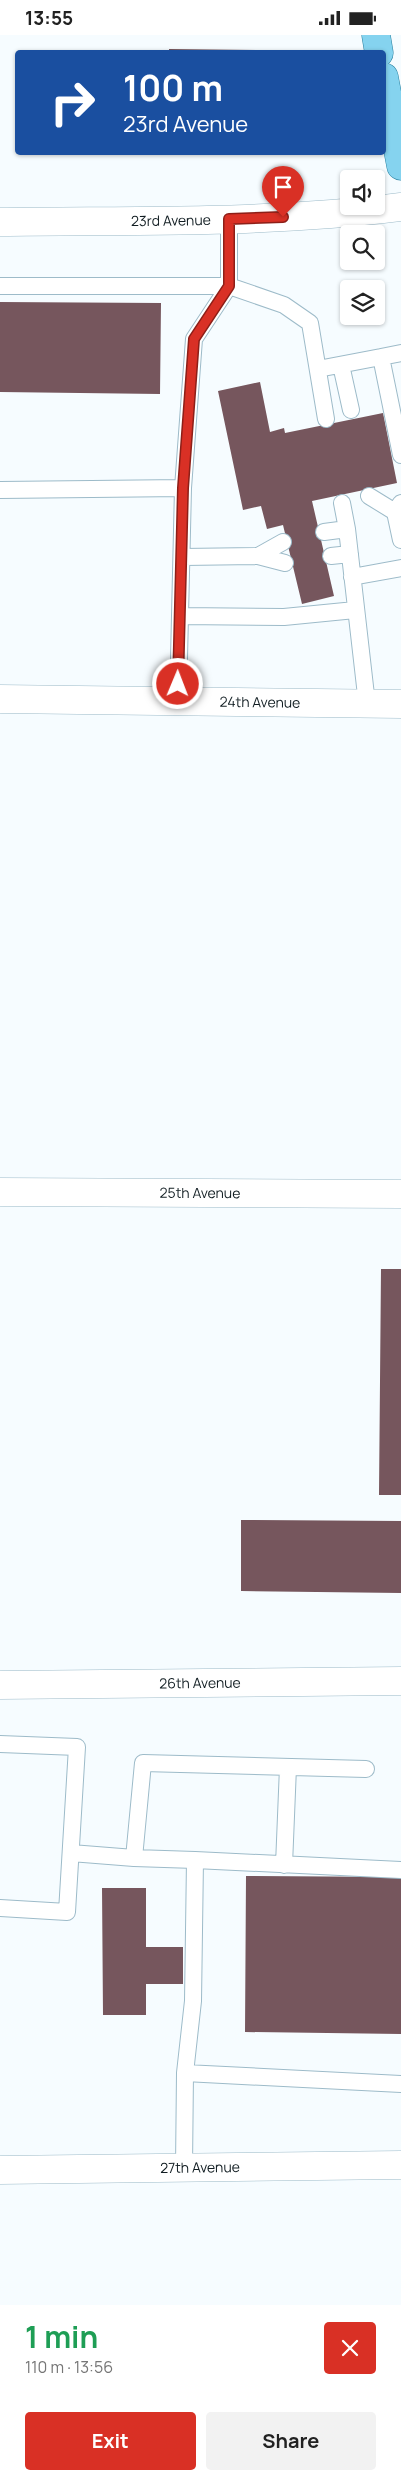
<!DOCTYPE html>
<html lang="en">
<head>
<meta charset="utf-8">
<style>
	:root { --surface:#fff; --page:#f2f2f2; --text:#222; --muted:#767676; --accent:#d93025 }
	body { margin:0; font-family:Manrope,sans-serif; background:var(--page); color:var(--text); height:100vh; display:flex; flex-direction:column; font-size:19px; white-space:nowrap }
	* { box-sizing:border-box; margin:0 }
	p { font-size:16px; color:var(--muted) }
	.icon { flex:none; width:28px; height:28px; fill:none; stroke:currentColor; stroke-width:2; stroke-linecap:round; stroke-linejoin:round }
	.map { position:relative; height:2270px; overflow:hidden }
	.details { display:flex; flex-direction:column; background:var(--surface); flex:1 }
	.details>* { flex:none }
	.banner { position:absolute; left:15px; top:15px; width:371px; height:105px; border-radius:5px; box-shadow:0 1px 4px #0004; background:#1a4fa0; color:#fff; overflow:hidden }
	.controls { position:absolute; left:340px; top:135px; display:grid; gap:10px }
	.controls a { display:grid; place-items:center; width:45px; height:45px; border-radius:5px; background:var(--surface); box-shadow:0 1px 4px #0004; font-size:25px }
	.pin { position:absolute; display:grid; place-items:center; width:42px; height:42px; color:#fff; margin:-51px -21px; border-radius:50% 50% 50% 0; rotate:-45deg; box-shadow:0 0 5px #0007 }
	.pin .icon { rotate:45deg }
	.me { position:absolute; width:55px; margin:-28px; rotate:1deg; stroke-linejoin:round; filter:drop-shadow(0 0 4px #0008) }
	.turn { display:flex; align-items:center; gap:18px; height:105px; padding:0 25px; font-size:22px }
	.turn .icon { width:65px; height:65px; stroke-width:2.5 }
	.turn b { display:block; font-size:35px; line-height:42px }
	.round { display:grid; place-items:center; flex:none; width:52px; height:52px; border-radius:5px; background:var(--page) }
	.headline { display:flex; align-items:center; justify-content:space-between; height:85px; padding:0 25px }
	h1 { font-size:30px; font-weight:700; line-height:38px; color:#1e9e55 }
	.button { display:flex; gap:10px; margin-top:auto; padding:10px 25px }
	.button a { flex:1; height:58px; border-radius:5px; background:var(--accent); color:#fff; font-size:20px; font-weight:700; line-height:58px; text-align:center }
	.button a+a { background:var(--page); color:var(--text) }
	.status { display:flex; justify-content:space-between; align-items:center; height:35px; padding:0 25px; background:var(--surface); direction:ltr }
	.status svg { height:14px; fill:currentColor }
	.map>svg:first-child { display:block }
	.building { fill:#76565d }
	.lines { fill:none; stroke-linecap:round; stroke-linejoin:round }
	.service-casing { stroke:#9dbbc9; stroke-width:18 }
	.minor-casing { stroke:#9dbbc9; stroke-width:29 }
	.tertiary-casing { stroke:#9dbbc9; stroke-width:29 }
	.primary-casing { stroke:#2880a0; stroke-width:29 }
	.service { stroke:#fff; stroke-width:16 }
	.minor { stroke:#fff; stroke-width:28 }
	.tertiary { stroke:#fff; stroke-width:28 }
	.primary { stroke:#85d3ef; stroke-width:28 }
	.route-casing { stroke:#8d1f18; stroke-width:12 }
	.route { stroke:#d93025; stroke-width:9 }
	.labels { text-anchor:middle; stroke-width:5; stroke-linejoin:round; paint-order:stroke }
	.street-label { font-size:14px; fill:#111d22; stroke:#fff }
</style>
</head>
<body>
<div class="status"><b>13:55</b><svg viewBox="0 0 49 12"><path d="M0 12V9h3v3zM5 12V6h3v6zM10 12V3h3v9zM15 12V0h3v12zM26 1h20v11H26zM47 4h2v5h-2z"/></svg></div>
<div class="map">
<svg width="401" height="2270" viewBox="0 0 401 2270">
	<rect width="100%" height="100%" fill="#f6fcff"/>
	<!-- building -->
	<path class="building" d="M 169,14 L 258,15 L 257,18 L 169,18 Z
		M 0,267 L 161,268 L 160,359 L 0,357 Z
		M 260,347 L 270,397 L 284,393 L 285,398 L 383,378 L 397,448 L 312,466 L 334,561 L 302,569 L 283,490 L 267,494 L 261,471 L 243,475 L 218,356 Z
		M 381,1234 L 401,1234 L 401,1460 L 379,1460 Z
		M 241,1485 L 401,1486 L 401,1558 L 241,1556 Z
		M 246,1841 L 401,1842 L 401,1999 L 245,1997 Z
		M 102,1853 L 146,1853 L 146,1912 L 183,1912 L 183,1949 L 146,1949 L 146,1980 L 103,1980 Z"/>
	<g class="lines">
		<defs>
			<path id="service" d="M 0,251 L 229,251 L 284,270 L 310,288 L 326,384
				M 381,322 L 401,318
				M 341,330 L 351,375
				M 318,334 L 381,322 L 401,420
				M 0,455 L 183,453
				M 369,461 L 395,477
				M 342,468 L 347,494 L 367,669
				M 401,468 L 395,477 L 401,505
				M 324,497 L 347,494
				M 258,521 L 285,528
				M 331,521 L 350,519
				M 183,522 L 258,521 L 283,507
				M 352,542 L 401,533
				M 180,581 L 284,582 L 355,575
				M 178,666 L 183,453 L 194,304 L 229,251 L 229,184
				M 0,1709 L 77,1712 L 67,1877 L 0,1873
				M 71,1818 L 134,1823
				M 195,1825 L 134,1823 L 143,1728 L 366,1734
				M 284,1830 L 288,1732
				M 185,2038 L 193,1966 L 195,1825 L 401,1835
				M 184,2132 L 185,2038 L 401,2049"/>
			<g id="minor">
				<path id="s1" d="M 0,664 L 401,669"/>
				<path id="s2" d="M 0,1157 L 401,1159"/>
				<path id="s3" d="M 0,1650 L 401,1646"/>
				<path id="s4" d="M 0,2135 L 401,2130"/>
			</g>
			<g id="tertiary">
				<path id="s5" d="M 0,187 C 133,185 268,189 401,172"/>
			</g>
			<path id="primary" d="M 376,0 L 379,18
				M 384,42 L 401,131"/>
		</defs>
		<!-- service casing -->
		<use href="#service" class="service-casing"/>
		<!-- minor casing -->
		<use href="#minor" class="minor-casing"/>
		<!-- tertiary casing -->
		<use href="#tertiary" class="tertiary-casing"/>
		<!-- primary casing -->
		<use href="#primary" class="primary-casing"/>
		<!-- service -->
		<use href="#service" class="service"/>
		<!-- minor -->
		<use href="#minor" class="minor"/>
		<!-- tertiary -->
		<use href="#tertiary" class="tertiary"/>
		<!-- primary -->
		<use href="#primary" class="primary"/>
	</g>
	<g class="lines">
		<defs>
			<path id="route" d="M 178,649 L 183,453 L 194,304 L 229,251 L 229,184 L 283,182"/>
		</defs>
		<!-- route casing -->
		<use href="#route" class="route-casing"/>
		<!-- route -->
		<use href="#route" class="route"/>
	</g>
	<g class="labels">
		<!-- street labels -->
		<g class="street-label">
			<text dy="5" stroke="none"><textPath href="#s5" startOffset="171">23rd Avenue</textPath></text>
			<text dy="5" stroke="none"><textPath href="#s1" startOffset="260">24th Avenue</textPath></text>
			<text dy="5" stroke="none"><textPath href="#s2" startOffset="200">25th Avenue</textPath></text>
			<text dy="5" stroke="none"><textPath href="#s3" startOffset="200">26th Avenue</textPath></text>
			<text dy="5" stroke="none"><textPath href="#s4" startOffset="200">27th Avenue</textPath></text>
		</g>
	</g>
</svg>
<div class="controls">
<a><svg class="icon" aria-label="sound" viewBox="0 0 24 24"><path d="M4 9h4l5-4v14l-5-4H4zM17 9q2 3 0 6"/></svg></a>
<a><svg class="icon" aria-label="search" viewBox="0 0 24 24"><circle cx="10" cy="10" r="6"/><path d="M15 15l6 6"/></svg></a>
<a><svg class="icon" aria-label="layers" viewBox="0 0 24 24"><path d="M12 4l9 5-9 5-9-5zM3 14l9 5 9-5"/></svg></a>
</div>
<div class="pin" style="left:283px;top:182px;background:#d93025"><svg class="icon" aria-label="arrive" viewBox="0 0 24 24"><path d="M6 21V4h12l-3 4 3 4H6"/></svg></div>
<svg class="me" style="left:178px;top:649px" viewBox="-20 -20 40 40"><circle r="17" fill="#d93025" stroke="#fff" stroke-width="3"/><path d="M0-11L8 9 0 5-8 9z" fill="#fff"/></svg>
<div class="banner">
<div class="turn"><svg class="icon" aria-label="right" viewBox="0 0 24 24"><path d="M7 20v-9h11M14 6l5 5-5 5"/></svg><div><b>100 m</b>23rd Avenue</div></div>
</div>
</div>
<section class="details">
<div class="headline"><div><h1>1 min</h1><p>110 m · 13:56</p></div><a class="round" style="background:#d93025;color:#fff"><svg class="icon" aria-label="close" viewBox="0 0 24 24"><path d="M6 6l12 12M18 6L6 18"/></svg></a></div>
<div class="button"><a>Exit</a><a>Share</a></div>
</section>
</body>
</html>
